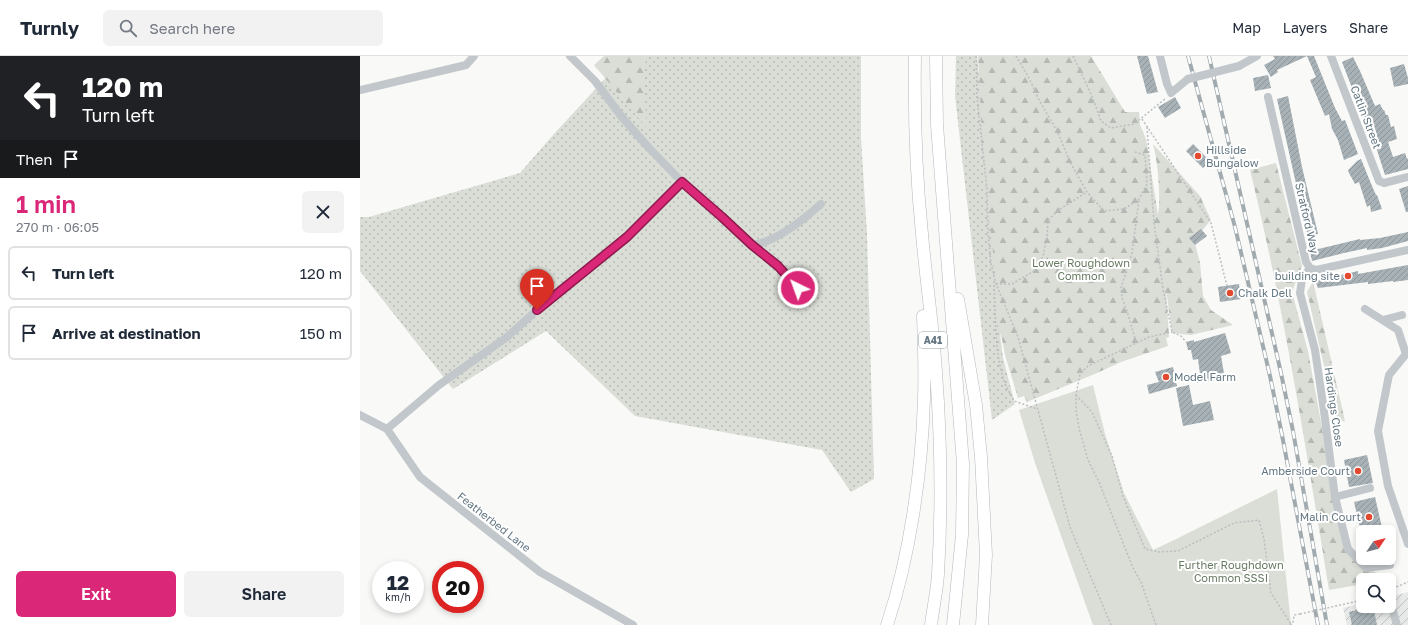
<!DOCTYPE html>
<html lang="en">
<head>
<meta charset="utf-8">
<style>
	:root { --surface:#fff; --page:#f2f2f3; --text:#1f2937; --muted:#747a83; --line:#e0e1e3; --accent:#db2777 }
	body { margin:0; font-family:"Golos Text",sans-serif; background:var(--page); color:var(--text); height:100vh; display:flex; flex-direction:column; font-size:15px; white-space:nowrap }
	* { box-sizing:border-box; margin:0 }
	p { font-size:13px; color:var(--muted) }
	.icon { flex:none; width:22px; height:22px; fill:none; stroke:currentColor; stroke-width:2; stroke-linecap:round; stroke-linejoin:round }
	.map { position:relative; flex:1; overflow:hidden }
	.panel { display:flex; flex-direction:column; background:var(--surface); width:360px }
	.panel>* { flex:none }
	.guide { background:#202124; color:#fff; overflow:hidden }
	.needle { width:26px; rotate:55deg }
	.fabs { position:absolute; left:996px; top:469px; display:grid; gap:8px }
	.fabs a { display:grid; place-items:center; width:40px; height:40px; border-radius:6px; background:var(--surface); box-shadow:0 2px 6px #0003; font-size:20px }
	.speed { position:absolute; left:12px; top:505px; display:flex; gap:8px; font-size:20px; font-weight:700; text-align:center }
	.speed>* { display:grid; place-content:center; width:52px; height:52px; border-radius:50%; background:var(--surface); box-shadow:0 2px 6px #0003; line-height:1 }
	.speed small { font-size:10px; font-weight:400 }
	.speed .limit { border:6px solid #d22; background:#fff; color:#111 }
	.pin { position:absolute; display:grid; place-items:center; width:34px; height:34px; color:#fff; margin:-41px -17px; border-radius:50% 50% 50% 0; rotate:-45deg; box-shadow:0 0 4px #0007 }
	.pin .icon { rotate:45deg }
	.me { position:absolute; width:44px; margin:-22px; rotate:318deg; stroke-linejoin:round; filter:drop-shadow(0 0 3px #0008) }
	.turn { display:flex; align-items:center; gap:14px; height:84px; padding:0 16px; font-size:18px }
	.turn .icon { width:52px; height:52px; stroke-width:2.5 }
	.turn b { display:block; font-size:28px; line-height:34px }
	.then { display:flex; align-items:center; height:38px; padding:0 16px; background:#0003; gap:8px; font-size:15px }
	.round { display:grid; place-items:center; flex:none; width:42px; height:42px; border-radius:6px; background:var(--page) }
	.overview { display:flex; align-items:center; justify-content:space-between; height:68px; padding:0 16px }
	h1 { font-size:24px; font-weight:600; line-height:30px; color:var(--accent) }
	.primary-button { display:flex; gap:8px; margin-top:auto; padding:8px 16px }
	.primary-button a { flex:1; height:46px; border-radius:6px; background:var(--accent); color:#fff; font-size:16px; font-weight:600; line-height:46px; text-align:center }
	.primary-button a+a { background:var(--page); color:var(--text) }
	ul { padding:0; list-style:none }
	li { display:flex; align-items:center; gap:12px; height:54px; margin:0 8px 6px; padding:0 8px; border:2px solid var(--line); border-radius:6px }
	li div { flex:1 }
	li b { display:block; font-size:15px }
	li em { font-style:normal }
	header { display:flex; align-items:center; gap:24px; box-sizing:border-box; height:56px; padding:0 20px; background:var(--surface); border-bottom:1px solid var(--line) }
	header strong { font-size:19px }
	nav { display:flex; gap:22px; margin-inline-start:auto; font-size:14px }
	.search { width:280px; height:36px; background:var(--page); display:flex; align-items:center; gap:10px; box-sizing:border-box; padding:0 14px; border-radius:6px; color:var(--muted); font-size:15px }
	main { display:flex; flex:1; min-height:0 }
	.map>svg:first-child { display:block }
	.industrial { fill:url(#industrial-furrows) }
	.grass { fill:url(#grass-dots) }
	.forest { fill:url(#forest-firs) }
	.park { fill:#daded6 }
	.building { fill:url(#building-hatch) }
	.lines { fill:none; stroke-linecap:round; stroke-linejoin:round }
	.highway-casing { stroke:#b3b9bc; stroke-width:13 }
	.path { stroke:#babec1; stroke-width:1.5; stroke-dasharray:2 2; stroke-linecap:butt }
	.minor { stroke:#c2c7cb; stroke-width:8 }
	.highway { stroke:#fff; stroke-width:12 }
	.rail-casing { stroke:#a1aaaf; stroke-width:4 }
	.rail { stroke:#fff; stroke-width:2.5; stroke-dasharray:8; stroke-linecap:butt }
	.path-bridge { stroke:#babec1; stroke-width:1.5; stroke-dasharray:2 2; stroke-linecap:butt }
	.minor-bridge { stroke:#c2c7cb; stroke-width:8 }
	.route-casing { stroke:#8e194d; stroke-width:10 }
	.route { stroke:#db2777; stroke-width:7 }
	.poi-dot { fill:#e3492e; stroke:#fff; stroke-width:1.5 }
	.labels { text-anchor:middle; stroke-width:4; stroke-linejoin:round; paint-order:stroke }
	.shield { fill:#fff; stroke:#92a0a8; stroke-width:1 }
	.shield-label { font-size:10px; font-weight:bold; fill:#647782 }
	.street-label { font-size:11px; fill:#647782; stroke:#fff }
	.poi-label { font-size:11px; fill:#647782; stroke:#fff; text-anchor:start }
	.park-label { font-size:11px; fill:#697a63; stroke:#fff }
</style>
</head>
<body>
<header>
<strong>Turnly</strong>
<div class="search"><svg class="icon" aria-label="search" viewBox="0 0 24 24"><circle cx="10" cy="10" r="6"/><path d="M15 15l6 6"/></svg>Search here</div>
<nav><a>Map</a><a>Layers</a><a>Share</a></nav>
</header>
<main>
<section class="panel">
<div class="guide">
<div class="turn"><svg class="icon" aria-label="left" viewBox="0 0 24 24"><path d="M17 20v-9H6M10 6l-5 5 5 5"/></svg><div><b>120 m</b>Turn left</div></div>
<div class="then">Then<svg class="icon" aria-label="arrive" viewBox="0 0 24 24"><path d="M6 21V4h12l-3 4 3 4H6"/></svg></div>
</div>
<div class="overview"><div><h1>1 min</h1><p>270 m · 06:05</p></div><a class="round"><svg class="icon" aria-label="close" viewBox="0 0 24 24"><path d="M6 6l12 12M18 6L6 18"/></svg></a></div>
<ul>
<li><svg class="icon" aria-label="left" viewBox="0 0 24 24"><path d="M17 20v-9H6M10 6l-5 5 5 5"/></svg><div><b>Turn left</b></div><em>120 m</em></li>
<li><svg class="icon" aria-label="arrive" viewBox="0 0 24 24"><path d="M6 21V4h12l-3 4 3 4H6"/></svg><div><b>Arrive at destination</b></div><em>150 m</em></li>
</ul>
<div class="primary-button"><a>Exit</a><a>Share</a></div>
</section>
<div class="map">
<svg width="1048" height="569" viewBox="0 0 1048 569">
	<defs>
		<pattern id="industrial-furrows" width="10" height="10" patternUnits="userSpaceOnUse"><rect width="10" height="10" fill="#e7e9e8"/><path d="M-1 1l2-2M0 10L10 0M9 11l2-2" fill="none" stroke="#bfc2c1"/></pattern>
		<pattern id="grass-dots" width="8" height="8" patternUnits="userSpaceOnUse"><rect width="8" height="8" fill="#daded6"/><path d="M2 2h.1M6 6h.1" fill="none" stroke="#b4b9b3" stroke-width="1.8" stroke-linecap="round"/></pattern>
		<pattern id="forest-firs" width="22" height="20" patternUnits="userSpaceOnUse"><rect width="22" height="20" fill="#daded6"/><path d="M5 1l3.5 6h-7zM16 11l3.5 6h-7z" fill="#b4b9b3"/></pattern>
		<pattern id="building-hatch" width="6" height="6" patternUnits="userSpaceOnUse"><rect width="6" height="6" fill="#a7b1b6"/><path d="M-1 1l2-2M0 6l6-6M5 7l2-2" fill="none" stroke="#8c9599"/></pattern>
	</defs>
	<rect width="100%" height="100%" fill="#f9f9f7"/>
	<!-- industrial -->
	<path class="industrial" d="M 1048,536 L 1048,569 L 987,569 L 983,552 L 1003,547 L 1003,550 L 1029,550 L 1029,541 Z"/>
	<!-- grass -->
	<path class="grass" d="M 266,0 L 501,0 L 501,82 L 507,178 L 514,423 L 491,436 L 462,394 L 275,360 L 186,275 L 93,333 L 0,215 L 0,161 L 9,161 L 160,117 L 193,79 Z
		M 596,0 L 617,0 L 631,134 L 637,255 L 643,302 L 655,348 L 632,364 L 595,40 Z"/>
	<!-- forest -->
	<path class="forest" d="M 244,0 L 287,0 L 283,17 L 287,72 L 234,9 Z
		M 618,0 L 731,0 L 765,56 L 779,56 L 780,69 L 786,83 L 798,159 C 801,142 798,105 793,88 L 840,140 L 851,164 L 834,184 L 840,207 L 843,240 L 851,254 L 873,269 L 831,279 L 812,277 L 806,233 L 809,281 L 806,282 L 808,290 L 761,306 L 737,317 L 667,346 L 664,340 L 658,342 L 645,299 L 642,283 L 639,275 L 636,252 L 633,196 L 624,115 Z
		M 916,107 L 942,210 L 932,236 L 948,295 L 984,493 L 1000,511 L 1033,522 L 1021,524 L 1003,524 L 1003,528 L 969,534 C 946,393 924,252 890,114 Z
		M 953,225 L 985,365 L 977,366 L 947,236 Z"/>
	<!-- park -->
	<path class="park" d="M 733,329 L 745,378 L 764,437 L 793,494 L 812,485 L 917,433 L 931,569 L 733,569 L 675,407 L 659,354 Z"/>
	<!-- building -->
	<path class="building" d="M 777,0 L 788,0 L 798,36 L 787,38 Z
		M 913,0 L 954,0 L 975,52 L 982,65 L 985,64 L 998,98 L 984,104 L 978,84 L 972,73 L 969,58 L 965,60 L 950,24 L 956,21 L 947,0 L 917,14 L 918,16 L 911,21 L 904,9 L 915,3 Z
		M 993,1 L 1000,15 L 1015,50 L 1020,48 L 1023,54 L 1024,54 L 1026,59 L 1028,59 L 1031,71 L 1034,70 L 1037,83 L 1028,86 L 1033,101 L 1045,97 L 1047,103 L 1048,102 L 1048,113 L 1025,119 L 1016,91 L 1020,90 L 1014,69 L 1012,70 L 1010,61 L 1004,63 L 982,6 Z
		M 1044,8 L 1048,22 L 1048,28 L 1034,31 L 1030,12 Z
		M 908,19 L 911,32 L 895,35 L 893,22 Z
		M 928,40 L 942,111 L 958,178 L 948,181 L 917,43 Z
		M 815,41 L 821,52 L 805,62 L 798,51 Z
		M 833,88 L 850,105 L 843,112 L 826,95 Z
		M 1001,103 L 1012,130 L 1016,139 L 1017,139 L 1022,153 L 1011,156 L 1010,149 L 1007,151 L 999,126 L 995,128 L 989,117 L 988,114 L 997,105 Z
		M 1048,130 L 1048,156 L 1046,156 L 1039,133 Z
		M 841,173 L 847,180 L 835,189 L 829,182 Z
		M 1048,176 L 1048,185 L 1022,192 L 1007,194 L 1007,192 L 984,197 L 952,205 L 950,195 L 1000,183 L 1000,184 L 1020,182 Z
		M 1048,209 L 1048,224 L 1033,226 L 1033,225 L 1008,228 L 1008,226 L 958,232 L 955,225 L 998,215 L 998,218 Z
		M 879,228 L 881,243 L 860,246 L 858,231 Z
		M 865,277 L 871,297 L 861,300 L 865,323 L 837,327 L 835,318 L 840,318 L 838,303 L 833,304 L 831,294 L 828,294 L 826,286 L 834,284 L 834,286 Z
		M 813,311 L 817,330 L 789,338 L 787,329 L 799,326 L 795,316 Z
		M 829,329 L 833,349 L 850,345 L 854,364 L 823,370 L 816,332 Z
		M 1007,399 L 1013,427 L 989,431 L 984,404 Z
		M 1015,441 L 1023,476 L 1001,476 L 994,446 Z
		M 1013,550 L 1017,569 L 992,569 L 989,556 Z"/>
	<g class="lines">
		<defs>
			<path id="highway" d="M 555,0 C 554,59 556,119 562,178 C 566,224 573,270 576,316 C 581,383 582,451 578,518 C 577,535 573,552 571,569
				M 576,0 L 577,69 L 603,408 L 602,479 L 593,569
				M 598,243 L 616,349 L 621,401 L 626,499 L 622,569
				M 527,569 C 550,500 562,415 564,342 C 565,315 564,287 563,260"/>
		</defs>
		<!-- highway casing -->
		<use href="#highway" class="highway-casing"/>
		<!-- path -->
		<path class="path" d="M 616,0 L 617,41 L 627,133 L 628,178 L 631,208 L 636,228 L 658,281 L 710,471 L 751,569
			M 656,0 L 669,22 L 679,44 L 697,75 L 710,106 L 727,136 L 744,155 L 764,153 L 779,143 L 787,128 L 785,99 L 775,96
			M 713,0 L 732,40 L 741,65 L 751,72 L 774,68 L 805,43
			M 782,63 L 851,167 L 867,230
			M 787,71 L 794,167 L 803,233 L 812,276 L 821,280 L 826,286
			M 636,228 L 652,228 L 676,214 L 683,200 L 687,181 L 688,164 L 700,153 L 727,136
			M 634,229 C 636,261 634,294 644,325 C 646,332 651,338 654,345 L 677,353
			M 776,286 L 767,255 L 762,242 L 761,232 L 772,197 L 779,143
			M 716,339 L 732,356 L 752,400 L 763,440 L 785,493 L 799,496 L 818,495 L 874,467 L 899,464 L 904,483 L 911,537 L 931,568
			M 1029,534 L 1048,526
			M 796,569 L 781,526 L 773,512 L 739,426 L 728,404 L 719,372 L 716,355 L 716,339 L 720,318 L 728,310 L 789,281 L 812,276
			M 930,569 L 933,567 L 934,559 L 940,558"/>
		<!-- minor -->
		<path class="minor" d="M 800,0 L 807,28 L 811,37 L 828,23
			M 971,0 L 1019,125 L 1024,127 L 1048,121
			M 879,10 L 897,0
			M 0,34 L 106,9 L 114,0
			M 908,41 L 946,206 L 950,212
			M 322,126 L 362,161 L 392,189 L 418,210 L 437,232
			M 392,189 C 416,186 442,165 461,148
			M 950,212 L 942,223 L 940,237 L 955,294 L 964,355 L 975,441 L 988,493 L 1006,512 L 1030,509
			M 950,212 L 956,214 L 1048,194
			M 1005,253 L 1038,274 L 1046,298 L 1048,296
			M 1023,264 L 1042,259
			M 1046,298 L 1029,319 L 1018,375 L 1028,430 L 1048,488
			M 0,359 L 27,373 L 60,421 L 180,516 L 273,569
			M 27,373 L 79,329 L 147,281 L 177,254 L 267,181 L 322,126 L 289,92 L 261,60 L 235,25 L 210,0
			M 975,441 L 1010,432
			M 1030,545 L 1037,569"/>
		<!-- highway -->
		<use href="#highway" class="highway"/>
		<defs>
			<path id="rail" d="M 828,0 L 875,171 L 910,320 L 922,379 L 958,569
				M 849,0 L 921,317 L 933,375 L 967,569"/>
		</defs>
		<!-- rail casing -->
		<use href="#rail" class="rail-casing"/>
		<!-- rail -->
		<use href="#rail" class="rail"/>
		<!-- path-bridge -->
		<path class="path-bridge" d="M 940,558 L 1003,544"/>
		<!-- minor-bridge -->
		<path class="minor-bridge" d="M 828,23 L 879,10"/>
	</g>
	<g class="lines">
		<defs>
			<path id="route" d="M 177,254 L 267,181 L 322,126 L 362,161 L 392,189 L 418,210 L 438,232"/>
		</defs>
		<!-- route casing -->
		<use href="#route" class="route-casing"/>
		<!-- route -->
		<use href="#route" class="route"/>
	</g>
	<!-- markers -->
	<g class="poi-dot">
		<circle cx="838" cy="100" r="4"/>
		<circle cx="988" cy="220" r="4"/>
		<circle cx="870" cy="237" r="4"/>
		<circle cx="806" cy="321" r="4"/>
		<circle cx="998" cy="415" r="4"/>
		<circle cx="1009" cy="461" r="4"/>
	</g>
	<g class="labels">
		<!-- shield labels -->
		<rect class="shield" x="559" y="276" width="28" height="16" rx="3"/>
		<g class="shield-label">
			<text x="573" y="288">A41</text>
		</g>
		<!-- street labels -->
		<g class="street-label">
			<text transform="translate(1006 61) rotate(69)" y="4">Catlin Street</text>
			<text transform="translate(947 162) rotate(77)" y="4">Stratford Way</text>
			<text transform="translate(974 351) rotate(82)" y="4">Hardings Close</text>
			<text transform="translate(134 466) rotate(38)" y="4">Featherbed Lane</text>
		</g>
		<!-- poi labels -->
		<g class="poi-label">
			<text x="846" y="98">Hillside<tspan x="846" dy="13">Bungalow</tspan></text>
			<text x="980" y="224" text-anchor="end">building site</text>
			<text x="878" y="241">Chalk Dell</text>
			<text x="814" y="325">Model Farm</text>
			<text x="990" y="419" text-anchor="end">Amberside Court</text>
			<text x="1001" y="465" text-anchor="end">Malin Court</text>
		</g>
		<!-- park labels -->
		<g class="park-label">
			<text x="721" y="211">Lower Roughdown<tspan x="721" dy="13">Common</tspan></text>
			<text x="871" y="513">Further Roughdown<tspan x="871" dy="13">Common SSSI</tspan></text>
		</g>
	</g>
</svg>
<div class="fabs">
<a><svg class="needle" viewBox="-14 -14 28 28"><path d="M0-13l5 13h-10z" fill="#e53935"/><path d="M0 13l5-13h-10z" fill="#747a83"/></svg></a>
<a><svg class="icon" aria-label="search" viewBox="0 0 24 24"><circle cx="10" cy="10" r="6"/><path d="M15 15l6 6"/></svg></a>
</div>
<div class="speed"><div>12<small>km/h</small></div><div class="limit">20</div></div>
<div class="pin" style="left:177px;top:254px;background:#d93025"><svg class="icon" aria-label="arrive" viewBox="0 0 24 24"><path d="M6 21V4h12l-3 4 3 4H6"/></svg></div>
<svg class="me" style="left:438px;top:232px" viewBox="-20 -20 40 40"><circle r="17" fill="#db2777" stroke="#fff" stroke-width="3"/><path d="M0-11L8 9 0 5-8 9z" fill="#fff"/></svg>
</div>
</main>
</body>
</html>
